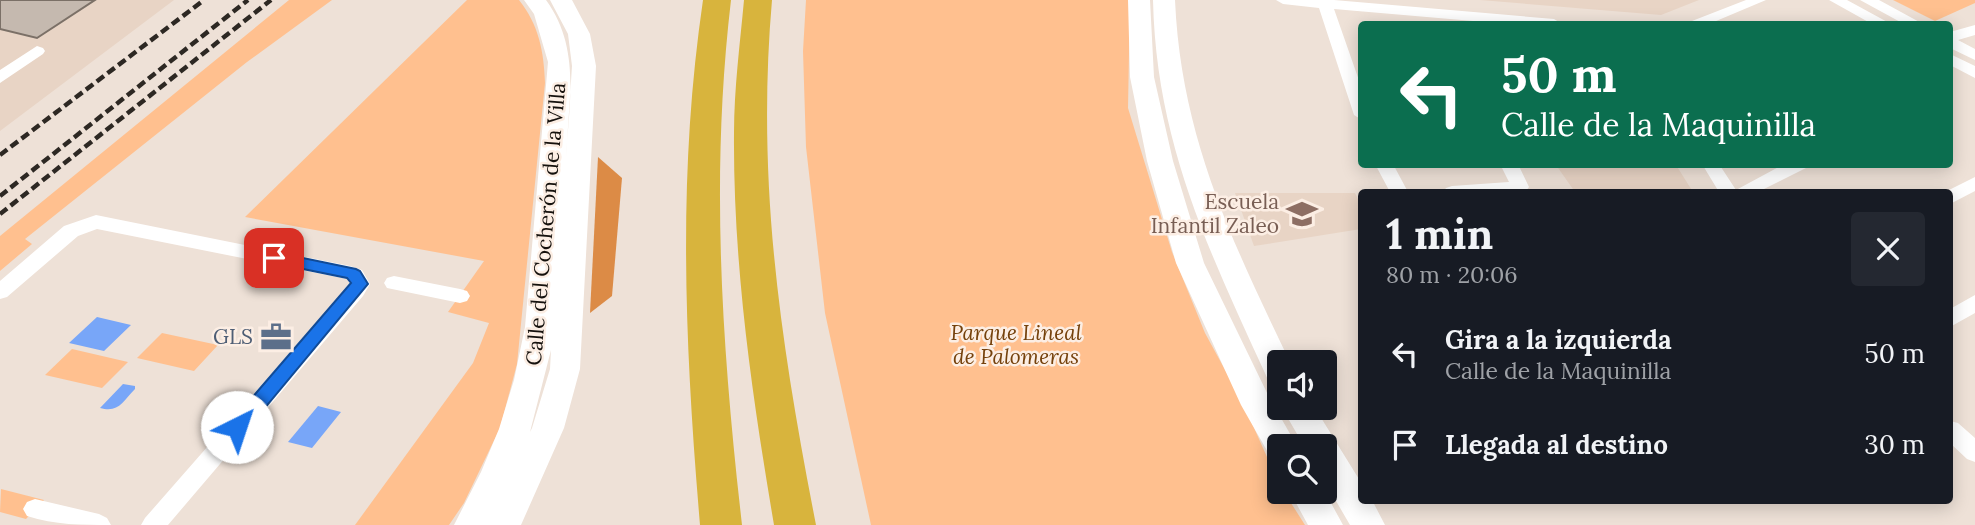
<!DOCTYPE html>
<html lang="es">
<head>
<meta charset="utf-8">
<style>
	:root { --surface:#171b24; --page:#242831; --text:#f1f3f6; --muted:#9ea1a6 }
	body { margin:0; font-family:Lora,serif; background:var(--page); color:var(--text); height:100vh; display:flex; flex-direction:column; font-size:26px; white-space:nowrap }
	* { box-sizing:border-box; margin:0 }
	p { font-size:23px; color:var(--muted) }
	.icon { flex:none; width:38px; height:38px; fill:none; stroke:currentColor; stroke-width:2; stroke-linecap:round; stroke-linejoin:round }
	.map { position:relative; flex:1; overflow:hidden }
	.sheet { position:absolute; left:1358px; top:189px; width:595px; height:315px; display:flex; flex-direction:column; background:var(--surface); border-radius:7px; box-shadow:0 4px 18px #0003 }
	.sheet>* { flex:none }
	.hud { position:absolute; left:1358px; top:21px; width:595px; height:147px; border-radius:7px; box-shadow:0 4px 18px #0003; background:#0b6e4f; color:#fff; overflow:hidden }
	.tools { position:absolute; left:1267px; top:350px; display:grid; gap:14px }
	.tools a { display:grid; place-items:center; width:70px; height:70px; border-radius:7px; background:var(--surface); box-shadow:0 4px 18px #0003; font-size:35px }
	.pin { position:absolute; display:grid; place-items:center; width:60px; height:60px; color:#fff; margin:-30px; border-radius:14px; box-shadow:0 4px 10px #0006 }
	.me { position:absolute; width:77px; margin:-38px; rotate:41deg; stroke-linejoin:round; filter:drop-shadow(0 0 5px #0008) }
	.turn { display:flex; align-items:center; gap:24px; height:147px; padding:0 28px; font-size:32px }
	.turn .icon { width:91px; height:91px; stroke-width:2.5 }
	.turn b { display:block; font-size:49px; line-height:60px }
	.round { display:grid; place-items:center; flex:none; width:74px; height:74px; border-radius:7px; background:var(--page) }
	.summary { display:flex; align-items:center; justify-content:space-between; height:119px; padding:0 28px }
	h1 { font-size:42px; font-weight:700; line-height:52px }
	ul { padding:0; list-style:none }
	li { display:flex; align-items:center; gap:21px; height:91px; padding:0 28px }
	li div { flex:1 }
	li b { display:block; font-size:26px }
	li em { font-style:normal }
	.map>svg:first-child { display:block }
	.built { fill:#e8d4c5 }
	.green { fill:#ffc08f }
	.forest { fill:#dc8b46 }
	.water { fill:#78a6f8 }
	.building { fill:#c5b9af; stroke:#7b7067; stroke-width:2 }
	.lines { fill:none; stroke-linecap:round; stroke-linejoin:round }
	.street { fill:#fff; fill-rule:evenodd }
	.secondary { fill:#fff; fill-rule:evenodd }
	.highway { fill:#d8b43d; fill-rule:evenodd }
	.rail { stroke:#2d2823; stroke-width:4.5; stroke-dasharray:9 4.5; stroke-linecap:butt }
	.route { fill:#1a73e8; stroke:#114b97; stroke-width:2 }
	.labels { text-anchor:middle; stroke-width:5; stroke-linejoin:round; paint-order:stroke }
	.education-label { font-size:21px; fill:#785e54; stroke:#fceee4; text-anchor:end }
	.street-label { font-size:21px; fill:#15110d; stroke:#fceee4 }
	.park-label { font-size:21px; font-style:italic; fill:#75410b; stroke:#fceee4 }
	.service-label { font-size:21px; fill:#4e5e75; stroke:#fceee4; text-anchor:end }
</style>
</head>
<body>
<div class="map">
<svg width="1975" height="525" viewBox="0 0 1975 525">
	<rect width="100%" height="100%" fill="#eee1d7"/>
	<!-- built -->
	<path class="built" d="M 0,0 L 174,0 L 0,131 Z
		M 1480,0 L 1699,0 L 1661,15 Z
		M 1556,165 L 1676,165 L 1693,192 L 1575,192 Z
		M 1235,193 L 1355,193 L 1358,199 L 1361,199 L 1361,229 L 1254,246 Z"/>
	<!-- green -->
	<path class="green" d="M 289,0 L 332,0 L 247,62 L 25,239 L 32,244 L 0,271 L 0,236 Z
		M 467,0 L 519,0 C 539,25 544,52 545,83 L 517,364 L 500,428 L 464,503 L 449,525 L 355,525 L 473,363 L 489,323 L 448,312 L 484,261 L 245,217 Z
		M 806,0 L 1130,0 L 1128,108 L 1172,252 L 1205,333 L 1243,403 L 1279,484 L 1279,492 L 1284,492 L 1305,525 L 871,525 L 825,313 L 806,147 L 803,51 Z
		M 1893,0 L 1975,0 L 1975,3 L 1935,21 Z
		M 162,333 L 218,345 L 194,371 L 137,358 Z
		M 72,349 L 128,362 L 102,388 L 45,375 Z
		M 1,489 L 44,500 L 26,519 L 0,512 Z"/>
	<!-- forest -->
	<path class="forest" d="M 598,157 L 622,178 L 612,296 L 590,313 Z"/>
	<!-- water -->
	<path class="water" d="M 97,317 L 131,325 L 104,351 L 69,343 Z
		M 123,384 L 135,386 L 135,389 C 122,402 119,413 100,408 Z
		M 318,406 L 341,412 L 312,448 L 288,442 Z"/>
	<!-- building -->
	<path class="building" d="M 0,0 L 95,0 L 37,38 L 0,29 Z"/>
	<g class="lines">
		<!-- street -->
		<path class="street" d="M 1276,0 L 1334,0 L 1554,19 L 1562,24 L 1508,24 L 1334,9 L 1362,89 L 1362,120 L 1354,115 L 1319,8 L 1283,4 Z
			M 1746,0 L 1766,0 L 1709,24 L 1689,24 L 1692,21 Z
			M 1829,0 L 1847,0 L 1891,24 L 1872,24 Z
			M 1860,0 L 1879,0 L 1923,24 L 1904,24 Z
			M 1975,25 L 1975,35 L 1958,40 L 1975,49 L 1975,60 L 1950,48 L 1950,32 Z
			M 37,46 L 43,48 L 45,51 L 43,54 L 0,83 L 0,70 Z
			M 1950,54 L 1975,66 L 1975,78 L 1950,65 Z
			M 1375,164 L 1393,164 L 1408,192 L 1390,192 Z
			M 1500,164 L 1518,164 L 1529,187 L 1526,191 L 1443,192 L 1446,188 L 1452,186 L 1509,182 Z
			M 1702,164 L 1719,164 L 1736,190 L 1784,164 L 1808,164 L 1806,168 L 1758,192 L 1719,192 Z
			M 1975,177 L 1975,191 L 1950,204 L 1950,192 L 1945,192 Z
			M 96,215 L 350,266 L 362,270 L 370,284 L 363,296 L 168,525 L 141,525 L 145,518 L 350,284 L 347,279 L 97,229 L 78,236 L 7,297 L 0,299 L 0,281 L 64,226 Z
			M 394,276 L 460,289 L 467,291 L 470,296 L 467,301 L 460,303 L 387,288 L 384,283 L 387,278 Z
			M 1975,295 L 1975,313 L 1950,327 L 1950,309 Z
			M 1950,421 L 1958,423 L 1975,438 L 1975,462 L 1967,459 L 1950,443 Z
			M 35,499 L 99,514 L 107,518 L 111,525 C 82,525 55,525 27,516 L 23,509 L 27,502 Z"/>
		<!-- secondary -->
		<path class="secondary" d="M 524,0 L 546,0 C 581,48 569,103 566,158 L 572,66 L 568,34 L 550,0 L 572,0 L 590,34 L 596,66 L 580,369 L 564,428 L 521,525 L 454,525 L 481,472 L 499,429 L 514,380 L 525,327 L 548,62 L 534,14 ZM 551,350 L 550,369 L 532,428 L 530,432 Z
			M 1128,0 L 1150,0 L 1154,77 L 1173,161 L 1204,263 L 1269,397 L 1297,446 L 1279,446 L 1279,459 L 1270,456 L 1241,405 L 1176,263 L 1147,161 L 1130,77 Z
			M 1153,0 L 1175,0 C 1181,137 1232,241 1290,362 L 1279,362 L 1279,383 L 1268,380 L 1264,371 C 1207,247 1156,140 1153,0 Z
			M 1282,408 L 1315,408 L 1362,484 L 1362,500 L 1372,500 L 1385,525 L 1350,525 L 1325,482 L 1325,446 L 1304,446 Z
			M 1290,492 L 1325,492 L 1343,525 L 1308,525 Z"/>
		<!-- highway -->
		<path class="highway" d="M 703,0 L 731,0 C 710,178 722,348 742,525 L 700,525 C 685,347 677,177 703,0 Z
			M 744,0 L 772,0 C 756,184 781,345 816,525 L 774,525 C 752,395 733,265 734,133 C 734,88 740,44 744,0 Z"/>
		<!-- rail -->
		<path class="rail" d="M 0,155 L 204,0
			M 0,196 L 248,0
			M 0,214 L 271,0"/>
	</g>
	<!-- route -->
	<path class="route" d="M 274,252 L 356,269 L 360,271 L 368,284 L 244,433 L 237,435 L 231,433 L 228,427 L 231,422 L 351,283 L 347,278 L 269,262 L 266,258 Z"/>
	<!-- icons -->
	<defs>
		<symbol id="school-bare" viewBox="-9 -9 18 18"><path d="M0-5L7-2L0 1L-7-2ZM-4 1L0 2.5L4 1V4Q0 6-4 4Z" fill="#8d6e63" stroke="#fceee4" stroke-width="2.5" paint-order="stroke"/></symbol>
		<symbol id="office-bare" viewBox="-9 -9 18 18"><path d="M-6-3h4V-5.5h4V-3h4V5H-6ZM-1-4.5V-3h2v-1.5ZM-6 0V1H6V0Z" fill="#5c6f8a" stroke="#fceee4" stroke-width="2.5" paint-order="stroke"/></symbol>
	</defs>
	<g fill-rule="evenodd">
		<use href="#school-bare" x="1280" y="192" width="44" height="44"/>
		<use href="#office-bare" x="254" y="315" width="44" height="44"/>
	</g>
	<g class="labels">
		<!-- education labels -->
		<g class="education-label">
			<text x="1279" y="209">Escuela<tspan x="1279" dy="24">Infantil Zaleo</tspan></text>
		</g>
		<!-- street labels -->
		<g class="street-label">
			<text transform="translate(546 224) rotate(-85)" y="7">Calle del Cocherón de la Villa</text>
		</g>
		<!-- park labels -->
		<g class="park-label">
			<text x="1016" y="340">Parque Lineal<tspan x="1016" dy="24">de Palomeras</tspan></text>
		</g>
		<!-- service labels -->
		<g class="service-label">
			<text x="253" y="344">GLS</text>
		</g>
	</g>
</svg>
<div class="tools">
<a><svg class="icon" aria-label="sound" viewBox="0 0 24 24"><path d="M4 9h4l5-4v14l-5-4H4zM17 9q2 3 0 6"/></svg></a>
<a><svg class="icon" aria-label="search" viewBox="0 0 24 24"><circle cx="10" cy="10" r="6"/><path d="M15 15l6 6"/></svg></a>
</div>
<div class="pin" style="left:274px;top:258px;background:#d93025"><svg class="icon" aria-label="arrive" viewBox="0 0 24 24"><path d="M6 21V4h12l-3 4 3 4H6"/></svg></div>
<svg class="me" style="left:237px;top:427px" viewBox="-20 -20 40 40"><circle r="19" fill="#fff"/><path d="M0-13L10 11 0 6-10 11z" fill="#1a73e8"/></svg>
<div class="hud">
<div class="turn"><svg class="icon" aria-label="left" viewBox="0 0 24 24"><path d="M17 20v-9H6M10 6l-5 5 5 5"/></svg><div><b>50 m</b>Calle de la Maquinilla</div></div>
</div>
<section class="sheet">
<div class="summary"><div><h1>1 min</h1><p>80 m · 20:06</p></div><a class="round"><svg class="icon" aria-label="close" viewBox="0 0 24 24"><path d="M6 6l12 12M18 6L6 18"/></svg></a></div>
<ul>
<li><svg class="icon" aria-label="left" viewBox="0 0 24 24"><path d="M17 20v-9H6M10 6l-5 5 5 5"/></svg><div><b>Gira a la izquierda</b><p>Calle de la Maquinilla</p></div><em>50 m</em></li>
<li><svg class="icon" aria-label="arrive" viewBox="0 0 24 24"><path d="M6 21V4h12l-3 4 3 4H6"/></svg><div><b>Llegada al destino</b></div><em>30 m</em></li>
</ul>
</section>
</div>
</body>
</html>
